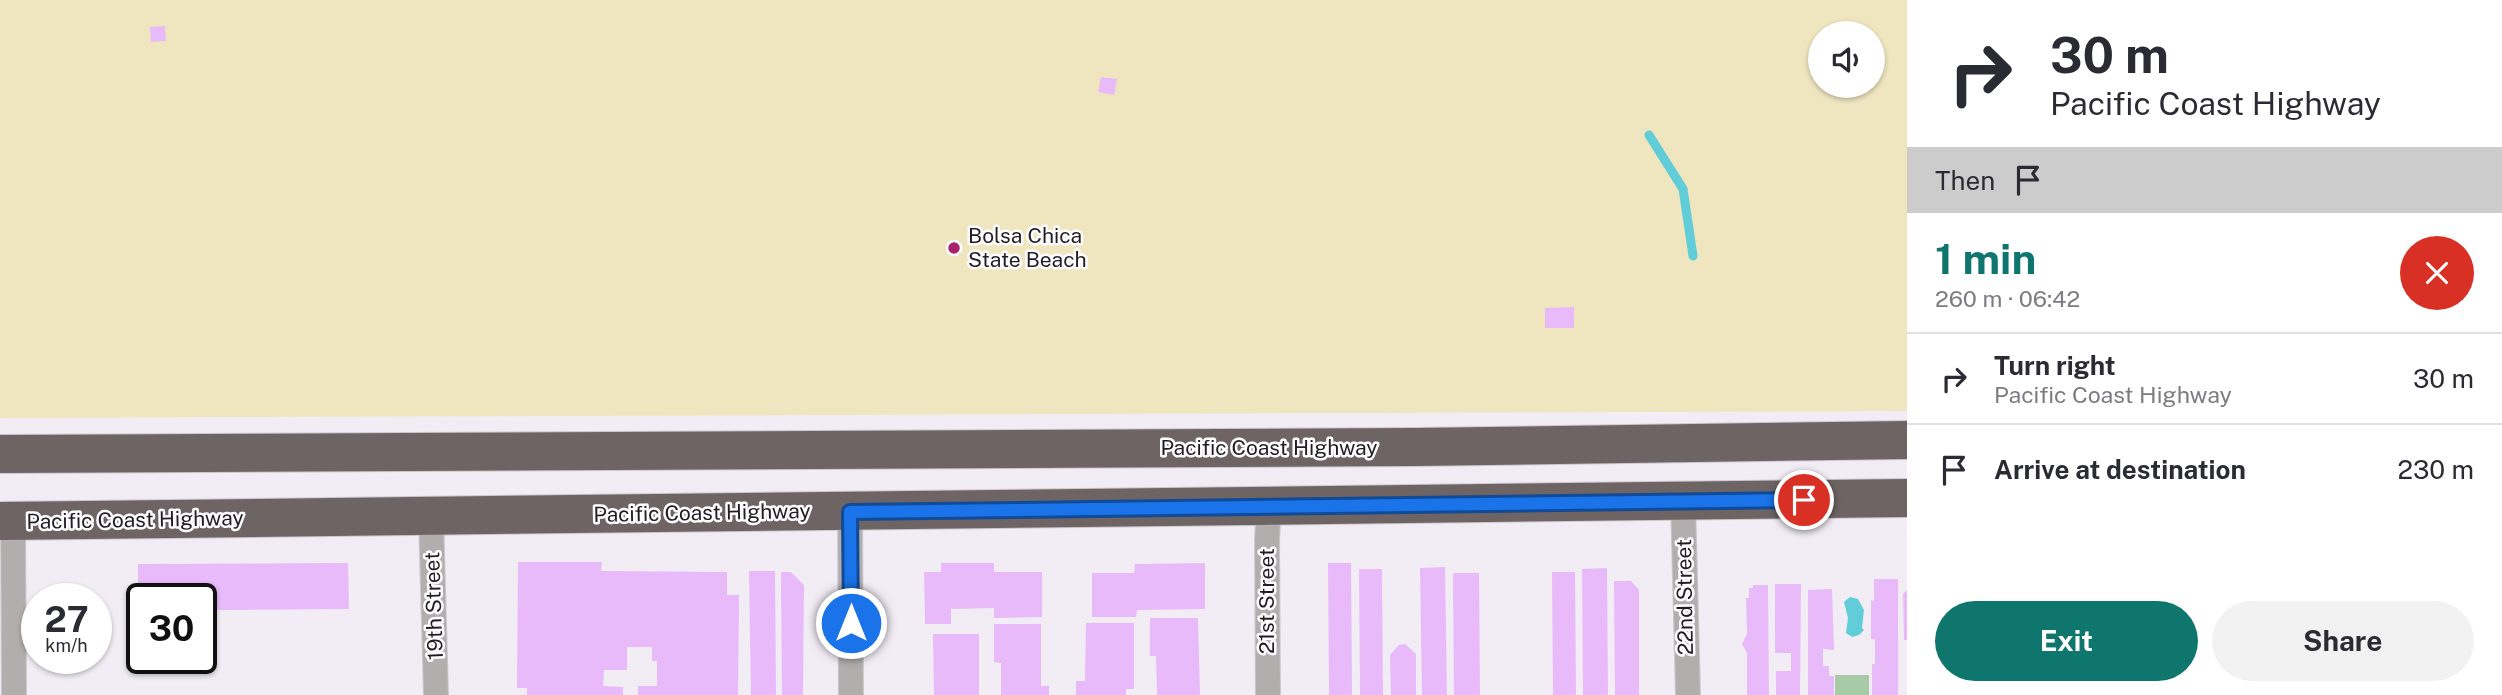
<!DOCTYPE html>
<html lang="en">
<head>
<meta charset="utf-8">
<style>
	:root { --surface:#fff; --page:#f2f2f3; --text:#2b2b33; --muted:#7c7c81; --line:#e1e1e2; --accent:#0f766e }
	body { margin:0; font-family:"Public Sans",sans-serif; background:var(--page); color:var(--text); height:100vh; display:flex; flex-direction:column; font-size:26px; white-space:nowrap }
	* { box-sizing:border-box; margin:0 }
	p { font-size:23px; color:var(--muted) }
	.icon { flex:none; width:38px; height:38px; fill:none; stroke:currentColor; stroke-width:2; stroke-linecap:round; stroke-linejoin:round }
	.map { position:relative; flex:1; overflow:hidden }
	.side { display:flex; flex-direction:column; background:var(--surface); width:595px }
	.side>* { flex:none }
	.top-card { background:#fff; color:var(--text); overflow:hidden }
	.tools { position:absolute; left:1808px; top:21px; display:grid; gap:14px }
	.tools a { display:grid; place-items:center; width:77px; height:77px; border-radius:50%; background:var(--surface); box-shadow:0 2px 5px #0004; font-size:35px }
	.speed { position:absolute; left:21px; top:583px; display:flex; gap:14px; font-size:35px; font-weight:700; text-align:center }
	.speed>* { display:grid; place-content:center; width:91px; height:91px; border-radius:50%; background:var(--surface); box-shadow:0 2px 5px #0004; line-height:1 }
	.speed small { font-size:18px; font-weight:400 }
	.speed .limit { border:4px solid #111; border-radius:10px; background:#fff; color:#111 }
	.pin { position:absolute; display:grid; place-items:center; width:60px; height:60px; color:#fff; margin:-30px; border:4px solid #fff; border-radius:50%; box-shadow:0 2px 7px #0007 }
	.me { position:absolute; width:77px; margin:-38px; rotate:0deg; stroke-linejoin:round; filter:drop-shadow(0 0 5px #0008) }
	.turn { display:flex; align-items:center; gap:24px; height:147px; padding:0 28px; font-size:32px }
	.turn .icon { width:91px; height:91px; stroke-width:2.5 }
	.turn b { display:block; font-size:49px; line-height:60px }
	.then { display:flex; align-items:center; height:66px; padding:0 28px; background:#0003; gap:14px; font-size:26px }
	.round { display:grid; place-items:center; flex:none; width:74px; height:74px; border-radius:37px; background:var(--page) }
	.overview { display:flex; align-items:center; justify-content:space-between; height:119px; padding:0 28px }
	h1 { font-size:42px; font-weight:700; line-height:52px; color:var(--accent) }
	.primary-button { display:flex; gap:14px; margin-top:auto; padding:14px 28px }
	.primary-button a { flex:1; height:80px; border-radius:42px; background:var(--accent); color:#fff; font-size:28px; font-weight:700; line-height:80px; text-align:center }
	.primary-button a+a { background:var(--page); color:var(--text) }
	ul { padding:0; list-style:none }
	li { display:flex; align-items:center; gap:21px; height:91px; padding:0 28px; border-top:2px solid var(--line) }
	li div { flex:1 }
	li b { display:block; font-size:26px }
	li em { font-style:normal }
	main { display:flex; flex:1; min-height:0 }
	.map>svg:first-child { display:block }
	.green { fill:#a7caa7 }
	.sand { fill:#efe6c0; fill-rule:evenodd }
	.water { fill:#61cdd9 }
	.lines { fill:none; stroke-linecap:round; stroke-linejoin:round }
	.stream { stroke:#61cdd9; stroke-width:9 }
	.building { fill:#e8bafa }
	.street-casing { stroke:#ccc8cf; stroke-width:26 }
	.highway-casing { stroke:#ccc8cf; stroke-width:40 }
	.street { stroke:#b3aeae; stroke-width:24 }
	.highway { stroke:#6e6464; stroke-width:38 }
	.route-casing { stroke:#114b97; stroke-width:18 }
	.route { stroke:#1a73e8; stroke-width:12 }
	.poi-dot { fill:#a8226b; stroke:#fefcff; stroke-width:2.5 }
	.labels { text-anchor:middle; stroke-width:5; stroke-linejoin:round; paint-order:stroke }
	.poi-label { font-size:21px; fill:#201e21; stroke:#fefcff; text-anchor:start }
	.street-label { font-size:21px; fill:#201e21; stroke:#fefcff }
</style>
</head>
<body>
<main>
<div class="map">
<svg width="1907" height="695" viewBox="0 0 1907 695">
	<rect width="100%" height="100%" fill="#f2edf5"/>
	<!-- green -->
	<path class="green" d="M 1835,675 L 1869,675 L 1869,695 L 1835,695 Z"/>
	<!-- sand -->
	<path class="sand" d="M 0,0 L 1907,0 L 1907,411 L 0,418 ZM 1820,33 L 1872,33 L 1872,86 L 1820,86 Z"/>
	<!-- water -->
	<path class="water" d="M 1850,597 L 1858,599 L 1864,610 L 1862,628 L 1864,630 L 1859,635 L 1852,637 L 1846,633 L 1848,618 L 1844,602 Z"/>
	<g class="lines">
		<!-- stream -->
		<path class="stream" d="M 1649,135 L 1683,189 L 1693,256"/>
	</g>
	<!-- building -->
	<path class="building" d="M 165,26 L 166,41 L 151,42 L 150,27 Z
		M 1101,77 L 1117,79 L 1114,95 L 1098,92 Z
		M 1574,307 L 1574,328 L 1545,328 L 1545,308 Z
		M 518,562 L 602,562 L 601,571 L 727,572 L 727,595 L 739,595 L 738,695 L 638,695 L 638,686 L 657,686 L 657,661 L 652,661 L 652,647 L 627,647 L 627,670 L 604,670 L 603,686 L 623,687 L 623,695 L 527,695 L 527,688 L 517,688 Z
		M 348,563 L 349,609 L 201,610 L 201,598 L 142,598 L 142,610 L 138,610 L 138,564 Z
		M 941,563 L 994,563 L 994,572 L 1042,572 L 1042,617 L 994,618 L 994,608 L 951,609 L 951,624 L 925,624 L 924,572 L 941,572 Z
		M 1205,563 L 1205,609 L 1137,610 L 1136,617 L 1092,617 L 1092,573 L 1134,573 L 1135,564 Z
		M 1328,563 L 1351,563 L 1352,695 L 1329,695 Z
		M 1445,567 L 1447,695 L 1422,695 L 1420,568 Z
		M 1607,568 L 1608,695 L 1583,695 L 1582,569 Z
		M 1359,569 L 1382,569 L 1383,695 L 1360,695 Z
		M 749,571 L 775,571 L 776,695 L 751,695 Z
		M 781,572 L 791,572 L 804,585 L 803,695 L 782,695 Z
		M 1552,572 L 1575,572 L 1576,695 L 1553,695 Z
		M 1453,573 L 1479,573 L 1480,695 L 1454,695 Z
		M 1874,579 L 1898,579 L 1898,695 L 1872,695 L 1872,664 L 1875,664 L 1875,639 L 1871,639 L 1871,600 L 1874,601 Z
		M 1614,581 L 1631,581 L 1639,590 L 1639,695 L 1615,695 Z
		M 1775,584 L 1801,584 L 1800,695 L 1776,695 L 1776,671 L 1791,671 L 1791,653 L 1775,653 Z
		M 1753,585 L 1768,585 L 1769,695 L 1747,695 L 1747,653 L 1742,644 L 1747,634 L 1746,598 L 1749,598 L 1749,588 L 1753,588 Z
		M 1832,589 L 1834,650 L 1823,649 L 1823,666 L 1829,666 L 1829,676 L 1834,676 L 1834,695 L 1808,695 L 1808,590 Z
		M 1907,590 L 1907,640 L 1904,640 L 1903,594 Z
		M 1150,618 L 1198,618 L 1200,695 L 1157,695 L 1156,656 L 1150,656 Z
		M 1086,623 L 1134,623 L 1134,689 L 1126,689 L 1126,695 L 1076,695 L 1076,681 L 1085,681 Z
		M 994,624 L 1041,624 L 1041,686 L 1049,686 L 1049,695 L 1001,695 L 1001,663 L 994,662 Z
		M 933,634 L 979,634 L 979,695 L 934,695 Z
		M 1405,644 L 1416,654 L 1416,695 L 1391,695 L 1390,655 L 1399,645 Z"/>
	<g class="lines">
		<defs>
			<path id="street" d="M 1683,500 L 1688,695
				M 850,511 L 851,695
				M 431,516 L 436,695
				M 13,521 L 14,695
				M 1268,695 L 1267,539 L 1269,507"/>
			<path id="highway" d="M 0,454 L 1414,447 L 1907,440
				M 0,521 L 1907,498"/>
		</defs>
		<!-- street casing -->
		<use href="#street" class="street-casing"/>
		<!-- highway casing -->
		<use href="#highway" class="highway-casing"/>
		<!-- street -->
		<use href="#street" class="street"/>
		<!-- highway -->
		<use href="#highway" class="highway"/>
	</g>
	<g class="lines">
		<defs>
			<path id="route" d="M 851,623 L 850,512 L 1804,500"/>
		</defs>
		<!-- route casing -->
		<use href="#route" class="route-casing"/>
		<!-- route -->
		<use href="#route" class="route"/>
	</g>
	<!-- markers -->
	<circle class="poi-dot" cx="954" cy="248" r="7"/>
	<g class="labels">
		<!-- poi labels -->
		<g class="poi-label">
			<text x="968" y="243">Bolsa Chica<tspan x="968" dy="24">State Beach</tspan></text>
		</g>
		<!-- street labels -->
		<g class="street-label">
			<text x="1269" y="455">Pacific Coast Highway</text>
			<text transform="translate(702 513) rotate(-1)" y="7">Pacific Coast Highway</text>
			<text transform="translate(135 520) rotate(-1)" y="7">Pacific Coast Highway</text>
			<text transform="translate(1685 597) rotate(-91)" y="7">22nd Street</text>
			<text transform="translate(1267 601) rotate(-90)" y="7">21st Street</text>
			<text transform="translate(434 606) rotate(-92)" y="7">19th Street</text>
		</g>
	</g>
</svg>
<div class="tools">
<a><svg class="icon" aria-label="sound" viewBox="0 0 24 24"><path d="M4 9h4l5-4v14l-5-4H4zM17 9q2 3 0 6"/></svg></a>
</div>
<div class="speed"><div>27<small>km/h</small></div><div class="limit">30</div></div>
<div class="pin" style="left:1804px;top:500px;background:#d93025"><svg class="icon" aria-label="arrive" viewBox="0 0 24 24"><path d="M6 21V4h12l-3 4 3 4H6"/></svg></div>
<svg class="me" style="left:851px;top:623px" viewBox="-20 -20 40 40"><circle r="17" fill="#1a73e8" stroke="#fff" stroke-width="3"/><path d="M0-11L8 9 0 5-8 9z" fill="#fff"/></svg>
</div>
<section class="side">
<div class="top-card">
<div class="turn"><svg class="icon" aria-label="right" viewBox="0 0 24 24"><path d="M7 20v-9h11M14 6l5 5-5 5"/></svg><div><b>30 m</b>Pacific Coast Highway</div></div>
<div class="then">Then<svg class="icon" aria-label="arrive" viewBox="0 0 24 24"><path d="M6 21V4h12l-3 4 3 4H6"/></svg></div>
</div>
<div class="overview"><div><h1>1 min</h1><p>260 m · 06:42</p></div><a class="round" style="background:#d93025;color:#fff"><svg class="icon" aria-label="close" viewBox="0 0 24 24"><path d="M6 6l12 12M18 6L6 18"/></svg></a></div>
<ul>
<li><svg class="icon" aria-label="right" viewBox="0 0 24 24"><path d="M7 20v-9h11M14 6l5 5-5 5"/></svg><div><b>Turn right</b><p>Pacific Coast Highway</p></div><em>30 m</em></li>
<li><svg class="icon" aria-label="arrive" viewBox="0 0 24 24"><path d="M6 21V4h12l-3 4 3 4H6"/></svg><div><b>Arrive at destination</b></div><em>230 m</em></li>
</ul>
<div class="primary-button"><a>Exit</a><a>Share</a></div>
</section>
</main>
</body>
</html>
